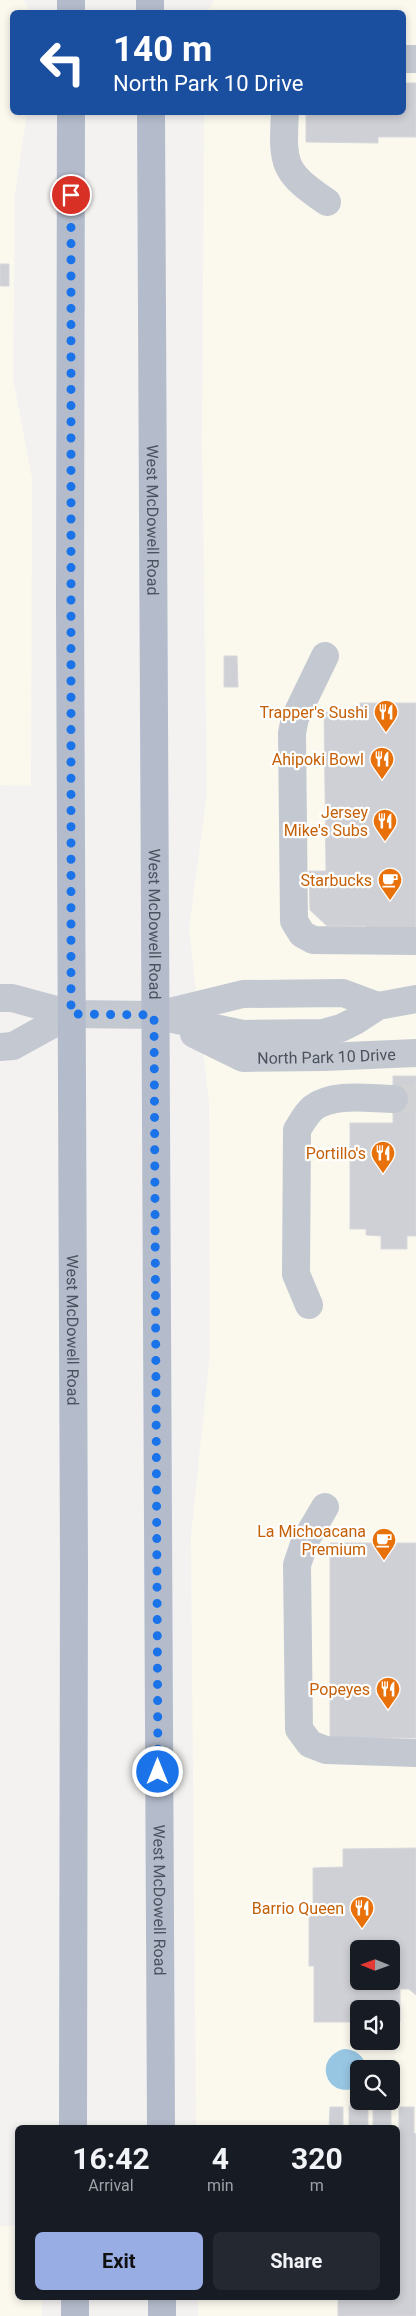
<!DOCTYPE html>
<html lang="en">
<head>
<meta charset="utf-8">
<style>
	:root { --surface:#171b24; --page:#242831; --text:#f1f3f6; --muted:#9ea1a6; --accent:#99ade5 }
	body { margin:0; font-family:Roboto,sans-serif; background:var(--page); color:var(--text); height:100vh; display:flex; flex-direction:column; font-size:19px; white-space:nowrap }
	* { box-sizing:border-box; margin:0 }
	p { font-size:16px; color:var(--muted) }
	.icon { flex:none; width:28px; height:28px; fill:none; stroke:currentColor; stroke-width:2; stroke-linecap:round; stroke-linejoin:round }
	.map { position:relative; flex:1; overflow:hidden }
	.details { position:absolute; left:15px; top:2125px; width:385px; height:175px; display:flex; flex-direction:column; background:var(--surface); border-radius:8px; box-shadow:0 2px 8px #0003 }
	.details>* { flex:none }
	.hud { position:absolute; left:10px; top:10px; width:396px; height:105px; border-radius:8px; box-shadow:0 2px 8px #0003; background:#1a4fa0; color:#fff; overflow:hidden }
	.needle { width:32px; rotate:271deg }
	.buttons { position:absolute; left:350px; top:1940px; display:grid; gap:10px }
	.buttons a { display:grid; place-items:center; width:50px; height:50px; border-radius:8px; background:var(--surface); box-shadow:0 2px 8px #0003; font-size:25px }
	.pin { position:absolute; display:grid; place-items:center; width:42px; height:42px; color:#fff; margin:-21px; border:2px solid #fff; border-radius:50%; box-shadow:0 1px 5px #0007 }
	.me { position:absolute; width:55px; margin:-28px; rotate:0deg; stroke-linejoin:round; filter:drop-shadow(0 0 4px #0008) }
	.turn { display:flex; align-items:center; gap:18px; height:105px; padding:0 20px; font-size:22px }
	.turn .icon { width:65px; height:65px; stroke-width:2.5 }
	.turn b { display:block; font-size:35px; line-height:42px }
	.eta { display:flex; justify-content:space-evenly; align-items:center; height:85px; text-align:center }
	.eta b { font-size:30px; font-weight:700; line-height:35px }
	.action { display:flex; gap:10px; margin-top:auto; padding:10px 20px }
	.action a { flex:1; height:58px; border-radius:8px; background:var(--accent); color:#111; font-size:20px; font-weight:700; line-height:58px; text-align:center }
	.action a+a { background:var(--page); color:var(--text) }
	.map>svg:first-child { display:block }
	.commercial { fill:#fbf9ee; fill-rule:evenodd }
	.water { fill:#97c6e3 }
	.building { fill:#cfd0d5; stroke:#d6d7dc; fill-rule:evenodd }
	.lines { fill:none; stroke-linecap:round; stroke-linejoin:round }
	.minor-tunnel { stroke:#d1d2d3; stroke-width:28; stroke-dasharray:28 14; stroke-linecap:butt }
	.minor { stroke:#c4c9d1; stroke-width:28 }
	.major { stroke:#b4bccc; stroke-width:28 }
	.route { stroke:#1a73e8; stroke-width:9; stroke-dasharray:0 16.2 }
	.labels { text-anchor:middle; stroke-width:4.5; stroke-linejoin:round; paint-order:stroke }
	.street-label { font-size:16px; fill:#4b515d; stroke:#fff }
	.food-label { font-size:16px; fill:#c56008; stroke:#fff; text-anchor:end }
</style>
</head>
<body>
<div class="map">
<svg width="416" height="2316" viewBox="0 0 416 2316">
	<rect width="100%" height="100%" fill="#f3f2f1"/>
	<!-- commercial -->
	<path class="commercial" d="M 0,0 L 24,0 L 30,12 L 12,12 L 12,112 L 27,113 L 15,193 L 13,378 L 32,479 L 31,786 L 0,785 Z
		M 214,0 L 416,0 L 416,2316 L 198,2316 L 198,2298 L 398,2298 L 398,2128 L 196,2128 L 191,1536 L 210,1353 L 209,1102 L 189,929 L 207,793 L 202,445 L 204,113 L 404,112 L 404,12 L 207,12 ZM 359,1949 L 391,1949 L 391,1981 L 359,1981 ZM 359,2009 L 391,2009 L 391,2041 L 359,2041 ZM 359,2069 L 391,2069 L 391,2101 L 359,2101 Z
		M 0,2226 L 17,2226 L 18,2298 L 42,2298 L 42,2316 L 0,2316 Z"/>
	<!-- water -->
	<path class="water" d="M 344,2049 C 357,2050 364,2056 367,2069 L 359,2069 L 359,2086 C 329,2103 310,2059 344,2049 Z"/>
	<!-- building -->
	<path class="building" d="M 404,83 L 416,83 L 416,137 L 378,137 L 378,143 L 306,142 L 306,112 L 404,112 Z
		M 0,264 L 9,264 L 9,286 L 0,286 Z
		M 224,656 L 237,656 L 238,687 L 224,687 Z
		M 360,703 L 416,703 L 416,930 L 366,931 L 366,926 L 327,926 L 310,910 L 309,871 L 326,871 L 324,712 L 360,712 Z
		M 393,1076 L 416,1076 L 416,1236 L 407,1236 L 407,1249 L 381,1249 L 381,1236 L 366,1235 L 366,1229 L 350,1229 L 350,1123 L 393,1123 Z
		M 330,1543 L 416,1543 L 416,1738 L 330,1738 Z
		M 416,1848 L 416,1995 L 409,1989 L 400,1989 L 400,2022 L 391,2022 L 391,2009 L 359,2009 L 359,2022 L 314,2022 L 314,1966 L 309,1966 L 309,1909 L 313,1909 L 313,1868 L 343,1867 L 343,1849 ZM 359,1949 L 391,1949 L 391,1981 L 359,1981 Z
		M 373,2105 L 391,2106 L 391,2128 L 373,2128 Z
		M 349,2106 L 368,2106 L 368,2128 L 349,2128 Z
		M 330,2107 L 343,2107 L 343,2128 L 329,2128 Z
		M 399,2107 L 414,2107 L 414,2133 L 416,2134 L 416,2316 L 338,2316 L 338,2298 L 398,2298 Z"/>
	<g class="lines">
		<!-- minor-tunnel -->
		<path class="minor-tunnel" d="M 394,1099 L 416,1099"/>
		<!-- minor -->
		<g class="minor">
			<path d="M 404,59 L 416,59"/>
			<path d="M 285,112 C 282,165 283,172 327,202"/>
			<path d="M 325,656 L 295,718 L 292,733 L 294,921 L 302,934 L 313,940 L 416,941"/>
			<path d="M 0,998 L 12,998 L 71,1014 L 154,1015 L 243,1034 L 323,1033 L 341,1028 L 355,1021 L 378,1006 L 416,999"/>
			<path d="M 161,1014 L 243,994 L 343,993 L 378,1006"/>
			<path id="s1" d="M 194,1034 L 243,1058 L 324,1057 L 416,1053"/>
			<path d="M 0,1047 L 13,1046 L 71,1014"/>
			<path d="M 309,1305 L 296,1274 L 297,1130 C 302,1122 306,1114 313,1108 C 334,1092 370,1099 394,1099"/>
			<path d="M 325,1507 L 305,1541 L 297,1565 L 299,1729 L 310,1744 L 326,1750 L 416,1753"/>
		</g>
		<!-- major -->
		<g class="major">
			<path d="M 71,0 L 71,12"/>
			<path d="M 150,0 L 150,12"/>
			<path id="s2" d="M 71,112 L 70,604 L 74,1568 L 73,2128"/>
			<path id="s3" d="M 151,112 L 161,2128"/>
			<path d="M 75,2298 L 75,2316"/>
			<path d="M 162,2298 L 162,2316"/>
		</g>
	</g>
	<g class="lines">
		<!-- route -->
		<path class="route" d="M 71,195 L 71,1014 L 154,1015 L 158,1772"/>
	</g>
	<!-- icons -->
	<defs>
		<symbol id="restaurant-pin" viewBox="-11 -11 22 30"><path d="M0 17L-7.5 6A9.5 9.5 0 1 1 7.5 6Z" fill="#e8710a" stroke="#fff"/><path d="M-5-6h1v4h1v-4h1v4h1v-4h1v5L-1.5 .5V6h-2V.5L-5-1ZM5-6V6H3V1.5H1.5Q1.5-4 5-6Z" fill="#fff"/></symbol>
		<symbol id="cafe-pin" viewBox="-11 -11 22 30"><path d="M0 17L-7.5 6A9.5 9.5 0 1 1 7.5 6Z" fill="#e8710a" stroke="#fff"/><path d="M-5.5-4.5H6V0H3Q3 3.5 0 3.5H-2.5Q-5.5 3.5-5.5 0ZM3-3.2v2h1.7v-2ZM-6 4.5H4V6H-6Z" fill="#fff"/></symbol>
	</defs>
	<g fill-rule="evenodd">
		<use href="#restaurant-pin" x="372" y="698" width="28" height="38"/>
		<use href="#restaurant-pin" x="368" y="745" width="28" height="38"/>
		<use href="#restaurant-pin" x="371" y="807" width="28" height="38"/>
		<use href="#cafe-pin" x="376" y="866" width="28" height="38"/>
		<use href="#restaurant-pin" x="369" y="1139" width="28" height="38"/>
		<use href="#cafe-pin" x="370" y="1526" width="28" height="38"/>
		<use href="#restaurant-pin" x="374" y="1675" width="28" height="38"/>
		<use href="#restaurant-pin" x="348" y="1894" width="28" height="38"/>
	</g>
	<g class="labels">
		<!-- street labels -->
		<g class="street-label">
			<text dy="6" stroke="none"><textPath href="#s3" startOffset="408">West McDowell Road</textPath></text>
			<text dy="6" stroke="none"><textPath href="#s3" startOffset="812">West McDowell Road</textPath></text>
			<text dy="6" stroke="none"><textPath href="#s1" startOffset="138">North Park 10 Drive</textPath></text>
			<text dy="6" stroke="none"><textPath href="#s2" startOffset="1218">West McDowell Road</textPath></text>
			<text dy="6" stroke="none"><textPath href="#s3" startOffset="1788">West McDowell Road</textPath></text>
		</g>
		<!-- food labels -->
		<g class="food-label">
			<text x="368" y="718">Trapper's Sushi</text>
			<text x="364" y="765">Ahipoki Bowl</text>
			<text x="368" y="818">Jersey<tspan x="368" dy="18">Mike's Subs</tspan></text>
			<text x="372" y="886">Starbucks</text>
			<text x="366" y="1159">Portillo's</text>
			<text x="366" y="1537">La Michoacana<tspan x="366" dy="18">Premium</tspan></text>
			<text x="370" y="1695">Popeyes</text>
			<text x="344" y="1914">Barrio Queen</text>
		</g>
	</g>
</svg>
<div class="buttons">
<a><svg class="needle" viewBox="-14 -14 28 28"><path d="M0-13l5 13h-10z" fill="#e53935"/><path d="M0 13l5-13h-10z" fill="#9ea1a6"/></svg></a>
<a><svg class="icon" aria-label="sound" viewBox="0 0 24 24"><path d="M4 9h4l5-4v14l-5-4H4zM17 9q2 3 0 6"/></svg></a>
<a><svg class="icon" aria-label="search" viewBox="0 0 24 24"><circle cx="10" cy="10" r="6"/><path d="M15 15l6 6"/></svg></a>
</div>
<div class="pin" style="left:71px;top:195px;background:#d93025"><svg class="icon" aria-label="arrive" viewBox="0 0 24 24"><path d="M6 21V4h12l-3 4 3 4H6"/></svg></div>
<svg class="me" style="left:158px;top:1772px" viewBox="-20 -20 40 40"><circle r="17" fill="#1a73e8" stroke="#fff" stroke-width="3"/><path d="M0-11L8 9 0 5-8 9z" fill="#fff"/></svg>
<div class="hud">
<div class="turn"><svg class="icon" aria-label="left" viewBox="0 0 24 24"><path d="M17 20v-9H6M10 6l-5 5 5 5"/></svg><div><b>140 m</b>North Park 10 Drive</div></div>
</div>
<section class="details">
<div class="eta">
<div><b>16:42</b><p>Arrival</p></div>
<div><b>4</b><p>min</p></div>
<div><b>320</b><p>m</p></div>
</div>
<div class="action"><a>Exit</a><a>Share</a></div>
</section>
</div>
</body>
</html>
